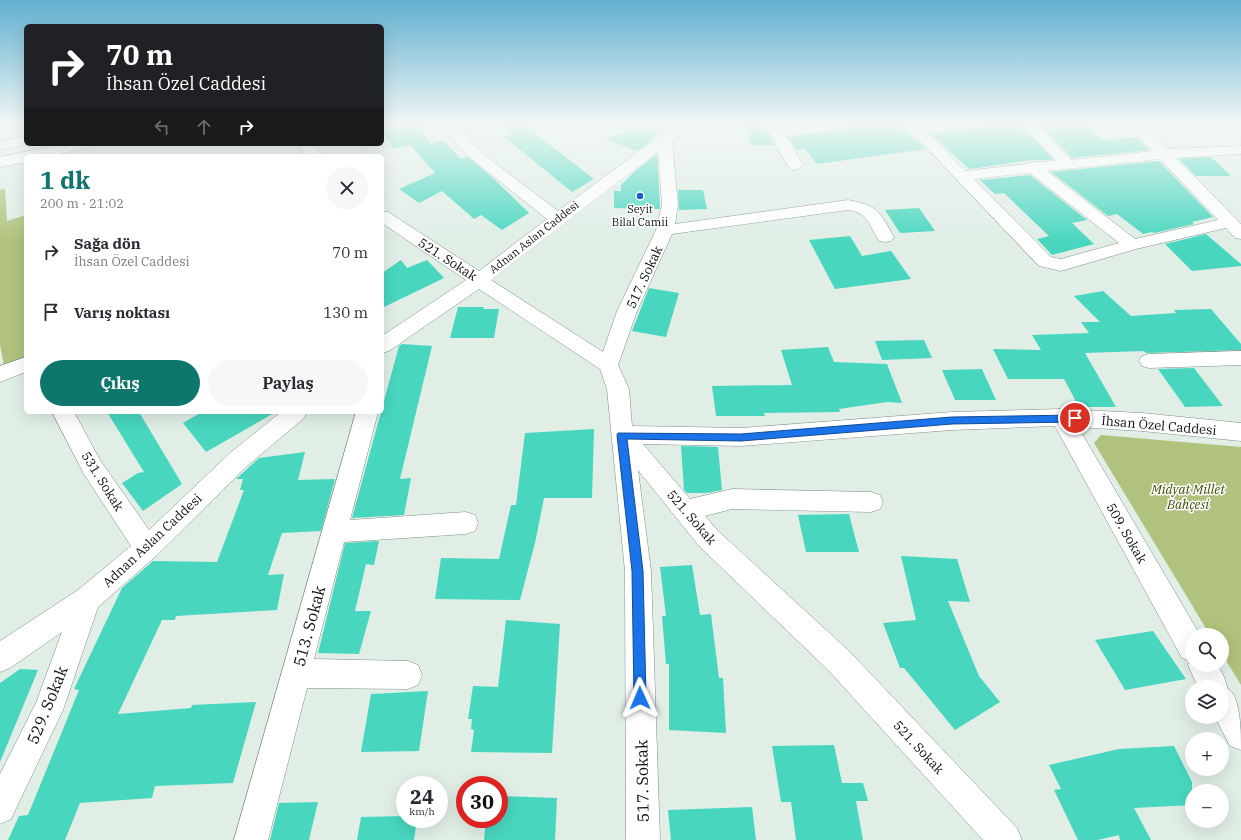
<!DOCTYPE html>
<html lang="tr">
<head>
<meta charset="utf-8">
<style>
	:root { --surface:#fff; --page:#f7f7f7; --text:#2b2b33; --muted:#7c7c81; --accent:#0f766e }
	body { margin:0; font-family:"IBM Plex Serif",serif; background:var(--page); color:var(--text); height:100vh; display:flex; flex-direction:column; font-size:15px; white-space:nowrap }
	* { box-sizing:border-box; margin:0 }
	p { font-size:13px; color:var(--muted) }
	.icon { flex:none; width:22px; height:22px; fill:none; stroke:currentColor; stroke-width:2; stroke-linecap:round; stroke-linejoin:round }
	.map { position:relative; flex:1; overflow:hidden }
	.panel { position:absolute; left:24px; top:154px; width:360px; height:260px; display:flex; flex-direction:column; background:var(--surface); border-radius:6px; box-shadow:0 4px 16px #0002 }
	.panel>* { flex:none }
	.guide { position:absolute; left:24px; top:24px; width:360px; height:122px; border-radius:6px; box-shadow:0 4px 16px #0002; background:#202124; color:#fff; overflow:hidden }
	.tools { position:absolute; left:1185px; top:628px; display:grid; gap:8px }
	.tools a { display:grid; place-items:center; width:44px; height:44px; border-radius:50%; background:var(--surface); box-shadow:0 4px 16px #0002; font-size:20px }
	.speed { position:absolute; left:396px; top:776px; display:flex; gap:8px; font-size:20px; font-weight:700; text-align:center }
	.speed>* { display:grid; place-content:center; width:52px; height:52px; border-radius:50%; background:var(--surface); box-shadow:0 4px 16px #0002; line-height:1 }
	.speed small { font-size:10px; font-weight:400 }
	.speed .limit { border:6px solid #d22; background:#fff; color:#111 }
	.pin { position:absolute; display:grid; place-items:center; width:34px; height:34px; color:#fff; margin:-17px; border:2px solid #fff; border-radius:50%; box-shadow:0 1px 4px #0007 }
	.me { position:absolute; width:44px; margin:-22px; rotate:359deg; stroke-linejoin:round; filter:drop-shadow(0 0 3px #0008) }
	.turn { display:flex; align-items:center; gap:14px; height:84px; padding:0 16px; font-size:18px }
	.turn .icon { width:52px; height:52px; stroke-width:2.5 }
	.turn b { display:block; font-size:28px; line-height:34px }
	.lanes { display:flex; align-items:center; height:38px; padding:0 16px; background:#0003; justify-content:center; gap:20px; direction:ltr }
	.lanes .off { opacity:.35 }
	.round { display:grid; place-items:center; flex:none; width:42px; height:42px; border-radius:21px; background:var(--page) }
	.headline { display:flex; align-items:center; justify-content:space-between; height:68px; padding:0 16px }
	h1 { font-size:24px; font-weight:700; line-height:30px; color:var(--accent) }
	.action { display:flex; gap:8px; margin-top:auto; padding:8px 16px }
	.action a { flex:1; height:46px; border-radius:24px; background:var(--accent); color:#fff; font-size:16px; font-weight:700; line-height:46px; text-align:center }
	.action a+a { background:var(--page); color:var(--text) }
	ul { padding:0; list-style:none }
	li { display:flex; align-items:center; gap:12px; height:60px; padding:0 16px }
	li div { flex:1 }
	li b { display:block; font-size:15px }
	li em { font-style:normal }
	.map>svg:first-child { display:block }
	.green { fill:#b0c27d }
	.building { fill:#48d6bf }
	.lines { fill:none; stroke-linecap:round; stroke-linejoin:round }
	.minor-casing { stroke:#808e86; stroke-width:1 }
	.major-casing { stroke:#808e86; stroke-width:1 }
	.minor { fill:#fff; fill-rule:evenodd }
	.major { fill:#fff; fill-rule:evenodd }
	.route { fill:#1a73e8; stroke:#114b97 }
	.poi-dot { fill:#1a5fca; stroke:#fff; stroke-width:1.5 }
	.labels { text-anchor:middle; stroke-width:3; stroke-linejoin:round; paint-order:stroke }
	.far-poi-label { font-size:11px; fill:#0d120f; stroke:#fff }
	.far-street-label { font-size:11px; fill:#0d120f; stroke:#fff }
	.street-label { font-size:13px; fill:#0d120f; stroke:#fff }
	.park-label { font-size:13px; font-style:italic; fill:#404e04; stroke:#fff }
	.near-street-label { font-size:16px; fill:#0d120f; stroke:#fff }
</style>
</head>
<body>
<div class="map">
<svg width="1241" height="840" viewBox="0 0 1241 840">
	<rect width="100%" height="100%" fill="#e0eee6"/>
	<!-- green -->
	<path class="green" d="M 5,188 L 7,221 L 26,215 L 26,357 L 4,365 L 0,345 L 0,190 Z
		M 1101,435 L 1241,447 L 1241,685 L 1222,654 L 1222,635 L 1210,635 L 1094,443 Z"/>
	<!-- building -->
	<path class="building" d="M 406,125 L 419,125 L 430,144 L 443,140 L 461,159 L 468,157 L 492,177 L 529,213 L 502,230 L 481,215 L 474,219 L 442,191 L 419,203 L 399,189 L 435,173 L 410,145 L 393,149 L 383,130 Z
		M 503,125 L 524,125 L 594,179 L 572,192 L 503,136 L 510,134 Z
		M 747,125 L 764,125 L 774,145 L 751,145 Z
		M 851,125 L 899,125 L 926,149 L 817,164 L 805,149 L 796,150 L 788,137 L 843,130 L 848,129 Z
		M 986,125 L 1022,125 L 1053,160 L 1032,160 L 969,169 L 931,134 Z
		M 1040,125 L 1085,125 L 1103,140 L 1137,137 L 1150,150 L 1072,158 Z
		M 641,127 L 657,134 L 657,136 L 637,151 L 606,139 Z
		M 657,154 L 660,209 L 614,208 L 614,191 L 621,191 L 621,185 L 635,171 Z
		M 1211,157 L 1231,176 L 1196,176 L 1179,159 Z
		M 1159,161 L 1213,217 L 1192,222 L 1194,224 L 1154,233 L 1152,232 L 1143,234 L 1117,214 L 1108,216 L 1051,172 Z
		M 1030,175 L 1087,220 L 1072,223 L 1094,244 L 1052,255 L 1037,239 L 1049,236 L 1004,193 L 995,194 L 980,180 Z
		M 678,190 L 703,190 L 707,209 L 679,210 Z
		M 919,208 L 935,231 L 900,233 L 885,210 Z
		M 1206,234 L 1241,264 L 1241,266 L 1192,271 L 1165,244 Z
		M 850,236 L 862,256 L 891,251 L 911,279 L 835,289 L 809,240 Z
		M 401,260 L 407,268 L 427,260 L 444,278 L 382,308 L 382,273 Z
		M 649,288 L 679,293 L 666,337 L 632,331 Z
		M 1103,291 L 1131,316 L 1176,313 L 1174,310 L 1211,309 L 1241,344 L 1241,350 L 1146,353 L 1144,351 L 1085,353 L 1116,407 L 1079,407 L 1064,379 L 1008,379 L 993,349 L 1041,350 L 1032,335 L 1089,333 L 1081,322 L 1100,322 L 1074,296 Z
		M 458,307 L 484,307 L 483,309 L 499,309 L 494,338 L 450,338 Z
		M 924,340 L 932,358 L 882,360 L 875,341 Z
		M 402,344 L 432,346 L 400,479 L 411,478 L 404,515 L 352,518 L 399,346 Z
		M 828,347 L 834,362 L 887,364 L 902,403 L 887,402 L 839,409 L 840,412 L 764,413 L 765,416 L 716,416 L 712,386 L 792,385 L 781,350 Z
		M 1194,368 L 1223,406 L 1185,407 L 1158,369 Z
		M 982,369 L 996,400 L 955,400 L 942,370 Z
		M 107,412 L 139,412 L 182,484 L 143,511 L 122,483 L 138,473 L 144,472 Z
		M 202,412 L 276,412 L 206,452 L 183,423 Z
		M 594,429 L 592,498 L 544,498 L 535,543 L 520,600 L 435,599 L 441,558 L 499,559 L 511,505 L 516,505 L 525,433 Z
		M 681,446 L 718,447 L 722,490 L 707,493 L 687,493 L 684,490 Z
		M 305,452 L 298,480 L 335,479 L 321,531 L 282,533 L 268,575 L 284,574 L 277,610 L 176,616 L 175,620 L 162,620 L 118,714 L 191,708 L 192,705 L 256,702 L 233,783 L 155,786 L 152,798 L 80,803 L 65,840 L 8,840 L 19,816 L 28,815 L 79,690 L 74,689 L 122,588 L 153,561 L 217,562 L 244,490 L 240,490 L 243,479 L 236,479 L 259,458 Z
		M 849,514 L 859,552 L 806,552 L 798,515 Z
		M 379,541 L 374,565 L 366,564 L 355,611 L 371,611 L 359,654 L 318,653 L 345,543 Z
		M 901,556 L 957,559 L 970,602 L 948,601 L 979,676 L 1000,702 L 955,730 L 904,668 L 900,668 L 883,623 L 916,620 Z
		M 692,565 L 700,615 L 711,614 L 719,678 L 723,678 L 726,733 L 669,730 L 669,664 L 666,664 L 662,616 L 666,616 L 660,567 Z
		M 506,620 L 560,624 L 552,753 L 471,752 L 474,730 L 471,729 L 472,719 L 468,719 L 473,686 L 498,687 Z
		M 1153,631 L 1186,679 L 1125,690 L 1095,640 Z
		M 20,669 L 38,670 L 0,762 L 0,683 Z
		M 428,691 L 419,751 L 361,752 L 371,694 Z
		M 834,745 L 842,783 L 863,783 L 868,801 L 856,801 L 863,840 L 796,840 L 791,802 L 781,802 L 772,746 Z
		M 1174,746 L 1192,782 L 1192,805 L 1134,808 L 1151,840 L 1120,840 L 1119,835 L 1098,840 L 1078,840 L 1054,790 L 1061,789 L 1049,765 L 1119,749 Z
		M 499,796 L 557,798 L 555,840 L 484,840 L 486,819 L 499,819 Z
		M 318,802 L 309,840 L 270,840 L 279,803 Z
		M 752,807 L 756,840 L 671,840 L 668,810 Z
		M 405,816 L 405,819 L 417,819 L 414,840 L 357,840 L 361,817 Z"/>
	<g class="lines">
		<defs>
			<path id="minor" d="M 439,125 L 454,125 L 483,154 L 558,211 L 675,125 L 691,125 L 672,141 L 678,205 L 675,224 L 848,200 C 877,205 880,212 894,237 L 891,241 L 885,242 L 879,241 C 869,225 869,213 848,210 L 672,234 L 637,311 L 618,365 L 629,389 L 632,426 L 741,428 L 952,412 L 1061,409 L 1142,413 L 1241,423 L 1241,441 L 1142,431 L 1078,427 L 1200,635 L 1192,635 L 1192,665 L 1218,665 L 1224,677 L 1228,689 C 1241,696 1241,733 1241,750 L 1230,746 L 1215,717 L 1222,717 L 1222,687 L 1198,687 L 1188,665 L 1190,661 L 1182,658 L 1055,426 L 952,430 L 741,446 L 643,444 L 690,499 L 732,489 L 871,492 L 880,495 L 883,502 L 880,509 L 871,512 L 732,509 L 705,516 L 717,530 L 849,651 L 1017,828 L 1022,840 L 983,840 L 829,671 L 699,546 L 638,470 L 651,571 L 660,840 L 626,840 L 625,571 L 607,389 L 600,369 L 479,289 L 389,351 L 382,353 L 382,336 L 466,280 L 382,223 L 382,211 L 388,212 L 479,271 L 547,219 L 473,160 ZM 658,151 L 662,205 L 656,230 L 617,311 L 603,352 L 491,280 Z
				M 765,125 L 779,125 L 781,128 L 806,125 L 850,125 L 848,128 L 843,129 L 786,136 L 803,165 L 800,168 L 795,170 L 790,168 L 787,165 Z
				M 905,125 L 920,125 L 965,171 L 1026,164 L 1032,162 L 1056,161 L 1023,125 L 1038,125 L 1071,160 L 1153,151 L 1129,125 L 1144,125 L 1168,149 L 1241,146 L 1241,154 L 1176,158 L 1241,224 L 1241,239 L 1235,238 L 1226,228 L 1136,249 L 1061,271 L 1039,266 ZM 1160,159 L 1218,220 L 1135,239 L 1047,171 ZM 1030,173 L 1119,243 L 1061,259 L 1051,257 L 974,179 Z
				M 297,144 L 312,144 L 323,156 L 307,156 Z
				M 1241,351 L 1241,365 L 1149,368 L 1142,366 L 1139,361 L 1142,356 L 1149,354 Z
				M 26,357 L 26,372 L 0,382 L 0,366 Z
				M 52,412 L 74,412 L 100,460 L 149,530 L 230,453 L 281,412 L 307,412 L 304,418 L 246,467 L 156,556 L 98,607 L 63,710 L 11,819 L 0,824 L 0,774 L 36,703 L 62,632 L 10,668 L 0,672 L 0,641 L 78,590 L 131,546 L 84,474 Z
				M 356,412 L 378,412 L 350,520 L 466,512 L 475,515 L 478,523 L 475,531 L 466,534 L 344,542 L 314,659 L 408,661 L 418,665 L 422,675 L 418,685 L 408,689 L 307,688 L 268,840 L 234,840 Z"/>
			<path id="major" d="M 26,136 L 26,144 L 28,144 L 0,150 L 0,142 Z
				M 64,144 L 91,144 L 89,147 L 51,156 L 26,156 L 26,162 L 0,167 L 0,157 Z"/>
		</defs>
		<!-- minor casing -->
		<use href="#minor" class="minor-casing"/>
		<!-- major casing -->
		<use href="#major" class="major-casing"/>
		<!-- minor -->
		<use href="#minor" class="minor"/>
		<!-- major -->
		<use href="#major" class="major"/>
	</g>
	<!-- sky -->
	<linearGradient id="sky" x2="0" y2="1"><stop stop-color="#61b0d1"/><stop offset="0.51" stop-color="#f1f7f4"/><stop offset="1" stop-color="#f1f7f4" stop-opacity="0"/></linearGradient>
	<rect width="1241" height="243" fill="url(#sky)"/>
	<!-- route -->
	<path class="route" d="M 1075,415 L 1079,418 L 1075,422 L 952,424 L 741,441 L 627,439 L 643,571 L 646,698 L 645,702 L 640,704 L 636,702 L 634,698 L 632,571 L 617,435 L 618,433 L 741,434 L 952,417 Z"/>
	<!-- markers -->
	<circle class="poi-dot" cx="640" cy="196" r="4"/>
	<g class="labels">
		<!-- far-poi labels -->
		<g class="far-poi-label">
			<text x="640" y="213">Seyit<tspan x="640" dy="13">Bilal Camii</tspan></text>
		</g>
		<!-- far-street labels -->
		<g class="far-street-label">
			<text transform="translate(534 237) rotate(-38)" y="4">Adnan Aslan Caddesi</text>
		</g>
		<!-- street labels -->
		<g class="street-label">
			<text transform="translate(448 259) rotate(33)" y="5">521. Sokak</text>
			<text transform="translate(644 277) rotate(-65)" y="5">517. Sokak</text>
			<text transform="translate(1159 425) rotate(5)" y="5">İhsan Özel Caddesi</text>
			<text transform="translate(103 481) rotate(58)" y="5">531. Sokak</text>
			<text transform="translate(692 517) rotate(49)" y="5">521. Sokak</text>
			<text transform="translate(1127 533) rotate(60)" y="5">509. Sokak</text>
			<text transform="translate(152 540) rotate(-43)" y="5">Adnan Aslan Caddesi</text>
			<text transform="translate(919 747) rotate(47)" y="5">521. Sokak</text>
		</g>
		<!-- park labels -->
		<g class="park-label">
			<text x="1188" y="494">Midyat Millet<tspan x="1188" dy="15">Bahçesi</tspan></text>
		</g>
		<!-- near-street labels -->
		<g class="near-street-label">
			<text transform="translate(309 626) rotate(-75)" y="6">513. Sokak</text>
			<text transform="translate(47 705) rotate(-68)" y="6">529. Sokak</text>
			<text transform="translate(642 781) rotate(-91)" y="6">517. Sokak</text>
		</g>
	</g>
</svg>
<div class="tools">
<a><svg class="icon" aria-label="search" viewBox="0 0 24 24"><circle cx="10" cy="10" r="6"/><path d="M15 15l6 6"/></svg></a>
<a><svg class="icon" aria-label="layers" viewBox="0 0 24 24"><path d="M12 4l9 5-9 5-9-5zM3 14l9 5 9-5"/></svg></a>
<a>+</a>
<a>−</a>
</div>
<div class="speed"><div>24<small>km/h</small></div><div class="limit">30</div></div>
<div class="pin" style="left:1075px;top:418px;background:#d93025"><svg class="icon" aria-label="arrive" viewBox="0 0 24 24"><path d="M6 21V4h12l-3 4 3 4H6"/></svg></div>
<svg class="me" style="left:640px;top:698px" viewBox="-20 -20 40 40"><path d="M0-17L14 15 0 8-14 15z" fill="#1a73e8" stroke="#fff" stroke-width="4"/></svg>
<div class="guide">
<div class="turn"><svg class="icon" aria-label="right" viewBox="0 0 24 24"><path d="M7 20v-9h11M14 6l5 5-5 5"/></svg><div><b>70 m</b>İhsan Özel Caddesi</div></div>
<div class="lanes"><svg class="icon off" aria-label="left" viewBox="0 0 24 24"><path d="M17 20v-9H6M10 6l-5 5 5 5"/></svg><svg class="icon off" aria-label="ahead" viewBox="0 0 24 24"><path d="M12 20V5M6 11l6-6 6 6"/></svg><svg class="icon" aria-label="right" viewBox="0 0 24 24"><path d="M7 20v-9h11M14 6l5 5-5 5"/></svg></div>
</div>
<section class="panel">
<div class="headline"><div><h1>1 dk</h1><p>200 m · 21:02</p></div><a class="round"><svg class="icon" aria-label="close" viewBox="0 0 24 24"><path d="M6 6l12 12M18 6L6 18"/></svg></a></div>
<ul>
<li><svg class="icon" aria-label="right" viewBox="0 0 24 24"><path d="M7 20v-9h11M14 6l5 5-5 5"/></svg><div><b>Sağa dön</b><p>İhsan Özel Caddesi</p></div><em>70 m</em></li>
<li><svg class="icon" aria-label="arrive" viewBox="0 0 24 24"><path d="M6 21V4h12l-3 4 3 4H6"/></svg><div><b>Varış noktası</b></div><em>130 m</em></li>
</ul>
<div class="action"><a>Çıkış</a><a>Paylaş</a></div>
</section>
</div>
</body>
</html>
